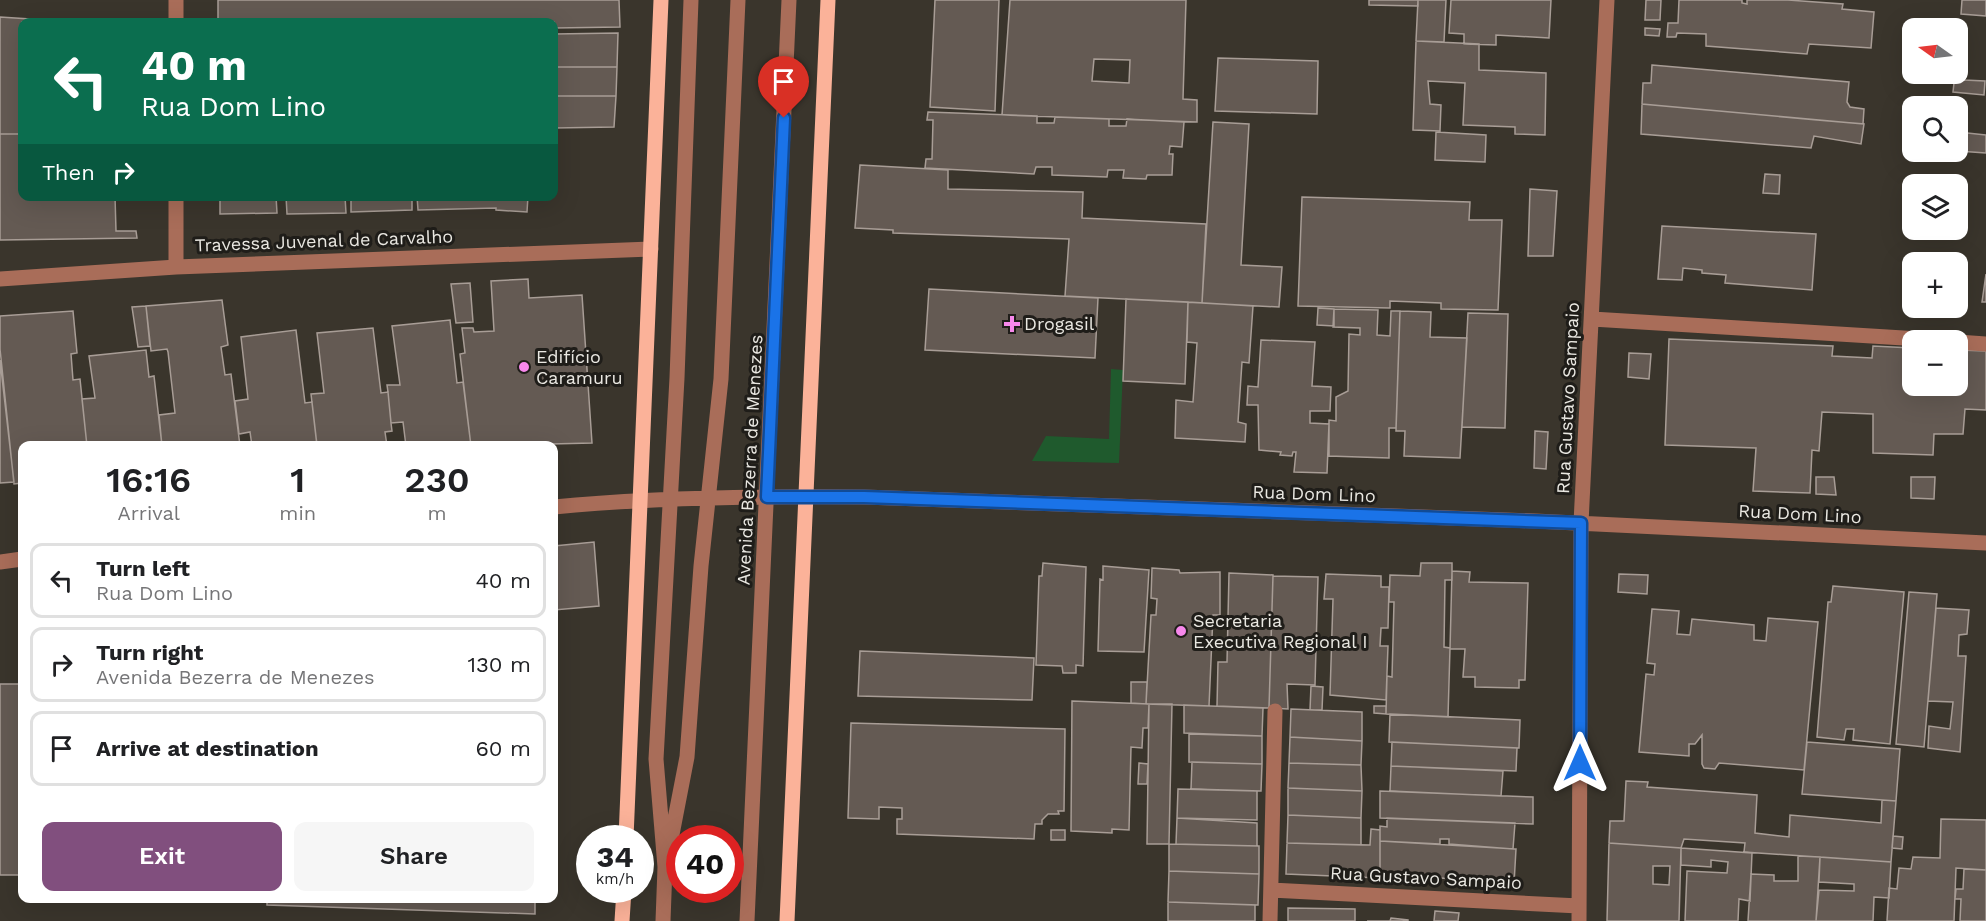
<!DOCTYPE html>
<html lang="en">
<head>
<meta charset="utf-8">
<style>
	:root { --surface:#fff; --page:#f6f6f6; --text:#202124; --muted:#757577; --line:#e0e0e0; --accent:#814f7e }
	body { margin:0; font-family:"Work Sans",sans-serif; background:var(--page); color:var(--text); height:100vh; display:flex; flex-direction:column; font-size:22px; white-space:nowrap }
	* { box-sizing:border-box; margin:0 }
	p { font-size:20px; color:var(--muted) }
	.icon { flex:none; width:33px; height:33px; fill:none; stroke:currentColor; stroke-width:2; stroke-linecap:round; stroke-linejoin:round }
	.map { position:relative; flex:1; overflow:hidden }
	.side { position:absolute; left:18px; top:441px; width:540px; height:462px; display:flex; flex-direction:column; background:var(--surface); border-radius:12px; box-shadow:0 6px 24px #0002 }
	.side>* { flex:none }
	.top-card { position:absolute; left:18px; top:18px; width:540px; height:183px; border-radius:12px; box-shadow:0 6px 24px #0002; background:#0b6e4f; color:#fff; overflow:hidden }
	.needle { width:39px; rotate:284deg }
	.tools { position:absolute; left:1902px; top:18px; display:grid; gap:12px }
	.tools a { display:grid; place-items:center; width:66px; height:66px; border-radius:12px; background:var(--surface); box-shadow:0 6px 24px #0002; font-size:30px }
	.speed { position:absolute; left:576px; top:825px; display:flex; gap:12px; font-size:30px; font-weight:700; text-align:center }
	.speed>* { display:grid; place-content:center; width:78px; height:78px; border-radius:50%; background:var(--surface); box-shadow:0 6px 24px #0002; line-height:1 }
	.speed small { font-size:15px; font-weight:400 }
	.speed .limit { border:9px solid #d22; background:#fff; color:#111 }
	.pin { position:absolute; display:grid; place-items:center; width:51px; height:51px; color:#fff; margin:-62px -26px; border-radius:50% 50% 50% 0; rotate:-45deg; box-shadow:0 0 6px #0007 }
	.pin .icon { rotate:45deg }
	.me { position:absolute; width:66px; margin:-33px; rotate:0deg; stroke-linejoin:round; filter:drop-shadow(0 0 4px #0008) }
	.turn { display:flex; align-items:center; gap:21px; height:126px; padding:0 24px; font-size:27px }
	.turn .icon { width:78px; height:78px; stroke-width:2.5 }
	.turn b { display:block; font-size:42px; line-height:51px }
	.then { display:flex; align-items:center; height:57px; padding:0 24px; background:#0003; gap:12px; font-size:22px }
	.eta { display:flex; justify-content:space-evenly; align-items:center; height:102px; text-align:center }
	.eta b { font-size:36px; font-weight:600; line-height:42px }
	.action { display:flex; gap:12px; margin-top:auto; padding:12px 24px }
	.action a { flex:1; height:69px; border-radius:12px; background:var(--accent); color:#fff; font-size:24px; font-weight:600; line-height:69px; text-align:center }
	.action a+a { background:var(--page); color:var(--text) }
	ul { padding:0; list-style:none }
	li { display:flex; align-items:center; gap:18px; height:75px; margin:0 12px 9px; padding:0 12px; border:3px solid var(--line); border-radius:12px }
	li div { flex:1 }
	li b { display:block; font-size:22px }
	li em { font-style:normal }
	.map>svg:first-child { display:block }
	.green { fill:#1f5a2d }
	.building { fill:#645a53; stroke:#a89d96; stroke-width:1.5; fill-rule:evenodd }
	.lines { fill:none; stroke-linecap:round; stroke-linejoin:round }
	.minor { stroke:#a96d59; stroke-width:15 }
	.major { stroke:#fbb299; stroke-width:15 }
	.route-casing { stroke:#114b97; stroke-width:15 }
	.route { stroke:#1a73e8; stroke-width:10 }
	.poi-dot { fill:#f788eb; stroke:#1f1d19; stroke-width:2 }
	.labels { text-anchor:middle; stroke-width:6; stroke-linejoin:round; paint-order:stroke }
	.street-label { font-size:18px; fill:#eae8e2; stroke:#1f1d19 }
	.poi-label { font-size:18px; fill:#eae8e2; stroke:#1f1d19; text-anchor:start }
</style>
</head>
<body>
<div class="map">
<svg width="1986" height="921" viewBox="0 0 1986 921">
	<rect width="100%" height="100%" fill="#3a352c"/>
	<!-- green -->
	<path class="green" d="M 1111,369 L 1123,370 L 1119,463 L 1032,461 L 1046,436 L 1109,439 Z"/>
	<!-- building -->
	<path class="building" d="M 218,0 L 619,0 L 620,27 L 554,28 L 554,22 L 218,22 Z
		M 935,0 L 999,0 L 995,111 L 930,107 Z
		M 1010,0 L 1186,0 L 1183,99 L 1197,100 L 1197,122 L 1002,115 ZM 1094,59 L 1130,60 L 1129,83 L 1092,81 Z
		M 1369,0 L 1418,0 L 1418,6 L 1369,5 Z
		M 1418,0 L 1446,0 L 1444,42 L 1416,41 Z
		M 1451,0 L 1551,0 L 1549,38 L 1496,35 L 1496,45 L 1464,44 L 1464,34 L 1449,33 Z
		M 1646,0 L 1661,0 L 1660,20 L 1645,20 Z
		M 1679,0 L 1742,0 L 1742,3 L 1747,4 L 1747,0 L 1788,0 L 1843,4 L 1842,9 L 1874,12 L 1871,48 L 1809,44 L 1807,54 L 1706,46 L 1706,34 L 1677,33 L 1676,37 L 1667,37 L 1668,23 L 1678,23 Z
		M 1962,0 L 1986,0 L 1986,16 L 1961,14 Z
		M 0,17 L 30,19 L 30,22 L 22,22 L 22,134 L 0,134 Z
		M 1645,28 L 1660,29 L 1659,36 L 1645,35 Z
		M 618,33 L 617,67 L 554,67 L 554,34 Z
		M 1416,41 L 1479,44 L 1479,70 L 1546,73 L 1545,135 L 1515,134 L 1515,127 L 1463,125 L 1465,83 L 1428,81 L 1430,104 L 1441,105 L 1440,131 L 1413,130 Z
		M 1218,58 L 1318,61 L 1317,114 L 1215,111 Z
		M 1652,65 L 1849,82 L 1847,102 L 1850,107 L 1864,109 L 1863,124 L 1642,104 L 1643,83 L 1651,83 Z
		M 554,67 L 617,67 L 616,96 L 554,96 Z
		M 1955,74 L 1964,76 L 1964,80 L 1985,81 L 1984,95 L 1953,92 Z
		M 554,96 L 616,96 L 614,127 L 554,128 Z
		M 1642,104 L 1817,120 L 1864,124 L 1861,144 L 1814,136 L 1811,148 L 1641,134 Z
		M 928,112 L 1037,116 L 1037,123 L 1054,123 L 1055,117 L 1109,119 L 1109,126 L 1126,126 L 1127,119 L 1184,122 L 1182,147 L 1170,146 L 1169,154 L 1173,154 L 1172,175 L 1147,175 L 1146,179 L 1123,178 L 1124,170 L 1108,170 L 1107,177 L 1052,175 L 1052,167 L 1036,167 L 1034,174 L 925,168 L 926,159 L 932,159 L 933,120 L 927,120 Z
		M 1213,122 L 1249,124 L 1241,265 L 1282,267 L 1279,307 L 1202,303 Z
		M 1436,132 L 1486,135 L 1485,162 L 1435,160 Z
		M 1958,132 L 1986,135 L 1986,153 L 1958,151 Z
		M 0,134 L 22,134 L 22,196 L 115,196 L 116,231 L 136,231 L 137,238 L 0,240 Z
		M 860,165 L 948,170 L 948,189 L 1083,192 L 1082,218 L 1206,224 L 1202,303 L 1065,296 L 1069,239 L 893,233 L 893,230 L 855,228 Z
		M 1765,174 L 1780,175 L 1779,194 L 1763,193 Z
		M 1530,189 L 1557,191 L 1553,256 L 1528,256 Z
		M 220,196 L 276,196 L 277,213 L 220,214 Z
		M 286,196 L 345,196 L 346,213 L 287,214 Z
		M 351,196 L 412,196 L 412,210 L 351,212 Z
		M 417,196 L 528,196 L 527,212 L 496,210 L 496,208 L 418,210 Z
		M 1302,197 L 1470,202 L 1469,220 L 1502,220 L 1498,310 L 1441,309 L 1441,303 L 1390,301 L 1390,308 L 1298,306 Z
		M 1662,226 L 1816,234 L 1812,290 L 1725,283 L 1726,275 L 1702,273 L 1702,270 L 1683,268 L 1682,280 L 1658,279 Z
		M 1986,274 L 1986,302 L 1982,302 Z
		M 528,279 L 529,298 L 582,295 L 592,443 L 471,446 L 460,354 L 465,353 L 462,328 L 473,328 L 474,332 L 494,331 L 491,281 Z
		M 470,283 L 473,322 L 456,323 L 451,284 Z
		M 929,289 L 1098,298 L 1095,358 L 925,350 Z
		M 1126,299 L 1188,302 L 1185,384 L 1123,381 Z
		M 222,300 L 228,345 L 221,347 L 225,375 L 231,374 L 240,446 L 162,446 L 159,415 L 175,413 L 168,352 L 167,349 L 151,351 L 146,306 Z
		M 1188,302 L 1253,306 L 1249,363 L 1242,362 L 1238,422 L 1246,424 L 1245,442 L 1175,438 L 1176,400 L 1193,402 L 1197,343 L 1187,342 Z
		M 146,306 L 150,346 L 138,347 L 132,307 Z
		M 1318,308 L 1334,309 L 1334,326 L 1317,325 Z
		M 1334,309 L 1378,310 L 1377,335 L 1390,336 L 1391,311 L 1400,311 L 1396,428 L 1389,428 L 1389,458 L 1329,456 L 1329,420 L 1336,421 L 1336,397 L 1348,391 L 1349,334 L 1360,335 L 1360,328 L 1333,327 Z
		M 73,311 L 77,353 L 71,354 L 73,380 L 80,379 L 87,446 L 22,446 L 22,483 L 14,484 L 0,349 L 0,316 Z
		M 1400,311 L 1431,312 L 1430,337 L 1467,338 L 1460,458 L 1404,456 L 1405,431 L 1396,431 Z
		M 1468,313 L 1508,314 L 1505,428 L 1462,427 Z
		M 450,320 L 457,383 L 463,382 L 471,446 L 406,446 L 403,422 L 391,423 L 388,392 L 387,385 L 400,385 L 392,326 Z
		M 373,328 L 381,393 L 388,392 L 391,423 L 392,431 L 385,432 L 387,446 L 317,446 L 311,394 L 324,393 L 317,333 Z
		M 296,330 L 305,403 L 312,402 L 317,445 L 252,446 L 250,432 L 239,434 L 235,401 L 248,399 L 241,337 Z
		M 1669,339 L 1833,346 L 1832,356 L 1872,358 L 1873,346 L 1912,348 L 1912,386 L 1958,386 L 1958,350 L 1986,351 L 1986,410 L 1965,409 L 1963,434 L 1934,434 L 1933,455 L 1873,453 L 1873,414 L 1822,412 L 1819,451 L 1812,450 L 1810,493 L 1753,491 L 1756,448 L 1665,445 Z
		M 1261,340 L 1315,342 L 1312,386 L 1331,387 L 1330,411 L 1310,411 L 1310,423 L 1329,424 L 1327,473 L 1294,472 L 1296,452 L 1293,452 L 1292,456 L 1280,455 L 1281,452 L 1259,450 L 1258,405 L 1247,405 L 1248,386 L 1258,387 Z
		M 146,350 L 149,377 L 154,376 L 162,446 L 87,446 L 82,399 L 95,398 L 89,356 Z
		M 1629,353 L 1651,354 L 1649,379 L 1628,377 Z
		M 0,360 L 14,482 L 0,483 Z
		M 1535,431 L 1548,432 L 1546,469 L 1534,468 Z
		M 1816,477 L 1834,477 L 1836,495 L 1816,494 Z
		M 1911,477 L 1935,477 L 1934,499 L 1911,498 Z
		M 594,542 L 599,606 L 554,610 L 554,546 Z
		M 1043,563 L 1086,567 L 1083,666 L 1076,665 L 1076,673 L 1063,673 L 1062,666 L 1036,665 L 1039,576 L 1042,576 Z
		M 1421,563 L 1452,563 L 1452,580 L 1445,580 L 1444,647 L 1450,648 L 1448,717 L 1386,714 L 1387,676 L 1392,677 L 1394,602 L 1389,602 L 1390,575 L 1420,576 Z
		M 1103,566 L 1149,570 L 1144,652 L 1098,651 L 1100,579 L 1103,580 Z
		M 1152,568 L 1179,570 L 1180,573 L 1220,572 L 1220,615 L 1213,615 L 1209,706 L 1146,704 L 1151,615 L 1156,615 L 1157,599 L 1151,598 Z
		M 1452,571 L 1470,572 L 1469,582 L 1528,583 L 1525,680 L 1519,680 L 1519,688 L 1475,687 L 1475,677 L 1463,677 L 1465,649 L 1450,649 Z
		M 1229,573 L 1273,575 L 1269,708 L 1217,706 L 1218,662 L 1227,662 Z
		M 1326,574 L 1381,576 L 1381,587 L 1389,587 L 1388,628 L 1381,628 L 1380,646 L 1388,646 L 1386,700 L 1330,695 L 1333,599 L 1324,599 Z
		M 1619,574 L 1648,575 L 1647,594 L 1618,592 Z
		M 1273,576 L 1318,577 L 1315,685 L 1287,684 L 1288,709 L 1269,708 Z
		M 1833,586 L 1904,592 L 1890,744 L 1853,740 L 1854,729 L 1846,729 L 1844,740 L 1817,737 L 1828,602 L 1831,602 Z
		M 1909,592 L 1937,594 L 1924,747 L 1896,744 Z
		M 1936,608 L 1969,610 L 1967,634 L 1959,635 L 1958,656 L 1966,656 L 1960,752 L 1928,748 L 1929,726 L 1950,729 L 1953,702 L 1928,701 Z
		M 1652,609 L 1679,611 L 1677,634 L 1690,635 L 1692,619 L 1754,625 L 1754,640 L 1766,641 L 1768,618 L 1818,622 L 1804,770 L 1719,763 L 1715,769 L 1704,768 L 1702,764 L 1702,735 L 1695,744 L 1689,744 L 1689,756 L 1639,752 L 1646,674 L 1654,675 L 1655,664 L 1647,663 Z
		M 860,651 L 1034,658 L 1032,700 L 858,696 Z
		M 1131,682 L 1147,682 L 1146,704 L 1131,703 Z
		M 0,684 L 22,684 L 22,875 L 0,875 Z
		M 1311,686 L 1323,687 L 1322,710 L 1310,710 Z
		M 1072,701 L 1149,704 L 1148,728 L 1143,728 L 1142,748 L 1131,747 L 1129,830 L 1112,829 L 1112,833 L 1071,831 Z
		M 1149,704 L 1172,704 L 1169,844 L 1147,844 Z
		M 1184,705 L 1263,708 L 1262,736 L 1184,733 Z
		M 1374,706 L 1386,706 L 1386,714 L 1374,713 Z
		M 1291,709 L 1362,712 L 1362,741 L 1290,737 Z
		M 1390,714 L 1520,720 L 1519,748 L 1389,742 Z
		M 851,723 L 1065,729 L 1064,811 L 1058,811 L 1059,814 L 1048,814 L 1042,820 L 1042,824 L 1035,824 L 1034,839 L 897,834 L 897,819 L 902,819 L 902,808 L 879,807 L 879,819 L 848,818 Z
		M 1189,734 L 1262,736 L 1262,764 L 1189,762 Z
		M 1290,737 L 1362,741 L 1361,765 L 1289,763 Z
		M 1392,742 L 1517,748 L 1516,771 L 1391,766 Z
		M 1807,742 L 1900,749 L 1896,801 L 1802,794 Z
		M 1192,762 L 1262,764 L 1261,791 L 1191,789 Z
		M 1139,763 L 1148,764 L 1147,784 L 1138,784 Z
		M 1289,763 L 1361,765 L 1362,791 L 1288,788 Z
		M 1391,766 L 1503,771 L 1501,796 L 1390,791 Z
		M 1626,781 L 1648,782 L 1647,787 L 1757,795 L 1755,833 L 1789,837 L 1790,815 L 1881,823 L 1882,800 L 1896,801 L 1891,862 L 1744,852 L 1745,843 L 1684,839 L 1681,848 L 1609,843 L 1610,821 L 1624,821 Z
		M 1288,788 L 1362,791 L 1361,818 L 1288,815 Z
		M 1178,789 L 1257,791 L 1257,820 L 1177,818 Z
		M 1380,791 L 1533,797 L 1533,824 L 1380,818 Z
		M 1288,815 L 1361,818 L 1361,845 L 1287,843 Z
		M 1177,818 L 1257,823 L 1257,846 L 1176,844 Z
		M 1387,818 L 1515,823 L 1513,849 L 1449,844 L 1449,839 L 1440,839 L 1440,844 L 1380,841 L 1380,826 L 1387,827 Z
		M 1941,819 L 1986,820 L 1986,870 L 1956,868 L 1954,921 L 1887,921 L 1889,888 L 1897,889 L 1899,868 L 1911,869 L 1913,857 L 1940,858 Z
		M 1371,829 L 1380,830 L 1380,878 L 1286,874 L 1287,843 L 1370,845 Z
		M 1051,830 L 1065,830 L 1065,840 L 1051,840 Z
		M 1893,836 L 1903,837 L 1902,849 L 1892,848 Z
		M 1380,841 L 1516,849 L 1514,884 L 1380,873 Z
		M 1609,843 L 1681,848 L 1679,921 L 1607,921 ZM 1653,866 L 1670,866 L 1669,885 L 1653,884 Z
		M 1169,844 L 1259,846 L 1259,874 L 1169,871 Z
		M 1681,848 L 1752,853 L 1750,901 L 1739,899 L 1738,921 L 1685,921 L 1687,871 L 1727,873 L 1728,862 L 1711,860 L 1711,867 L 1681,865 Z
		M 1798,856 L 1820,857 L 1816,921 L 1748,921 L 1751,874 L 1774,875 L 1774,881 L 1798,881 Z
		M 1820,857 L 1891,862 L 1889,898 L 1874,897 L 1873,921 L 1816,921 L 1819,890 L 1854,891 L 1854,884 L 1819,882 Z
		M 1964,869 L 1986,870 L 1986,921 L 1960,921 L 1961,899 L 1955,899 L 1956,889 L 1963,889 Z
		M 1169,871 L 1259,874 L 1258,905 L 1168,902 Z
		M 267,898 L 535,898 L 535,914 L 267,905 Z
		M 1168,902 L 1255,905 L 1255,921 L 1168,921 Z
		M 1288,908 L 1355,909 L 1355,921 L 1288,921 Z
		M 1435,911 L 1459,913 L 1458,921 L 1434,921 Z
		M 1391,918 L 1408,920 L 1408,921 L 1367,921 L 1390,921 Z"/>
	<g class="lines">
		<!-- minor -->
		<path class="minor" d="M 176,22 L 176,0
			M 176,267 L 176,196
			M 0,279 L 176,267 L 651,249
			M 1592,319 L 1936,340
			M 1958,342 L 1986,344
			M 554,507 C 656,497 761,496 864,497 L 1535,521 L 1986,543
			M 0,562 L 22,559
			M 669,850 L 687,757 L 701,566 L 721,379 L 738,0
			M 1271,890 L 1579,906
			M 663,921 L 665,867 L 656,759 L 677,378 L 691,0
			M 747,921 L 789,0
			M 1270,921 L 1275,711
			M 1579,921 L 1581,523 L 1607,0"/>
		<!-- major -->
		<path class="major" d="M 626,838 L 661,0
			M 622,921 L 624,890
			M 787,921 L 828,0"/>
	</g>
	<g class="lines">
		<defs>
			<path id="route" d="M 784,118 L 767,497 L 864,497 L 1581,523 L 1580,763"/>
		</defs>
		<!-- route casing -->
		<use href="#route" class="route-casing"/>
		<!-- route -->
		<use href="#route" class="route"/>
	</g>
	<!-- markers -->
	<g class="poi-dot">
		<path d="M1009 315h6v6h6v6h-6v6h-6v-6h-6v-6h6z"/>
		<circle cx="524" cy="367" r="6"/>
		<circle cx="1181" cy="631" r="6"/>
	</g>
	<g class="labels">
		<!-- street labels -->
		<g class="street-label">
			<text transform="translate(324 241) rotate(-2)" y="6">Travessa Juvenal de Carvalho</text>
			<text transform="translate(1568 398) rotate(-87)" y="6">Rua Gustavo Sampaio</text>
			<text transform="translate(750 460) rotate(-87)" y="6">Avenida Bezerra de Menezes</text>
			<text transform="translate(1314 494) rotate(2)" y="6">Rua Dom Lino</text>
			<text transform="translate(1800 514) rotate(3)" y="6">Rua Dom Lino</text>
			<text transform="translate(1426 878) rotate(3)" y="6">Rua Gustavo Sampaio</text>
		</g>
		<!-- poi labels -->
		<g class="poi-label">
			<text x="1024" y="330">Drogasil</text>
			<text x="536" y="363">Edifício<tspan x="536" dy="21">Caramuru</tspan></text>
			<text x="1193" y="627">Secretaria<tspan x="1193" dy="21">Executiva Regional I</tspan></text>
		</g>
	</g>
</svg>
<div class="tools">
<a><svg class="needle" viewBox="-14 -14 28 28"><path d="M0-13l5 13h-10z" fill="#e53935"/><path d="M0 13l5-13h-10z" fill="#757577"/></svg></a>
<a><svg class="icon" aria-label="search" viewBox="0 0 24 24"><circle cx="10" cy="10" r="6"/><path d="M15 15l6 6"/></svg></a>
<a><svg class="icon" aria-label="layers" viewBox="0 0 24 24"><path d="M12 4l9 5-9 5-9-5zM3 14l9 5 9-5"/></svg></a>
<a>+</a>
<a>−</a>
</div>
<div class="speed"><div>34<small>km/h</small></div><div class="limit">40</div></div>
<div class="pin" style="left:784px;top:118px;background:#d93025"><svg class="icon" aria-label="arrive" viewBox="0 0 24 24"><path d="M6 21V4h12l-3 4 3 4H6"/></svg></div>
<svg class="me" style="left:1580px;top:763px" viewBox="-20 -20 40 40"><path d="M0-17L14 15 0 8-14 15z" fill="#1a73e8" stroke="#fff" stroke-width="4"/></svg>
<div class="top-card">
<div class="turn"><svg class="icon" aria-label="left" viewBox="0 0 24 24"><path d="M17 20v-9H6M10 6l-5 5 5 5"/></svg><div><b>40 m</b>Rua Dom Lino</div></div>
<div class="then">Then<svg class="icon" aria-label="right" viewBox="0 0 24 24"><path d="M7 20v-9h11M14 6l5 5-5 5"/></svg></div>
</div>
<section class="side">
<div class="eta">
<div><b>16:16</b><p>Arrival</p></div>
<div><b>1</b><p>min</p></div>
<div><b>230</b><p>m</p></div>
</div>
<ul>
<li><svg class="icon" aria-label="left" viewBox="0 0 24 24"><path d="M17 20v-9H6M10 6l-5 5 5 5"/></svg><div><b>Turn left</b><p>Rua Dom Lino</p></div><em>40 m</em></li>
<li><svg class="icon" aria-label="right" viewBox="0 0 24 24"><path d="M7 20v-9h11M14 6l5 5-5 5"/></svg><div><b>Turn right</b><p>Avenida Bezerra de Menezes</p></div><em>130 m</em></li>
<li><svg class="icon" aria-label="arrive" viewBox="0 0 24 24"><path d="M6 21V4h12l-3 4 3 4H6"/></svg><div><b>Arrive at destination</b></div><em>60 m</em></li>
</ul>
<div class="action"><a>Exit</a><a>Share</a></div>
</section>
</div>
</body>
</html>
